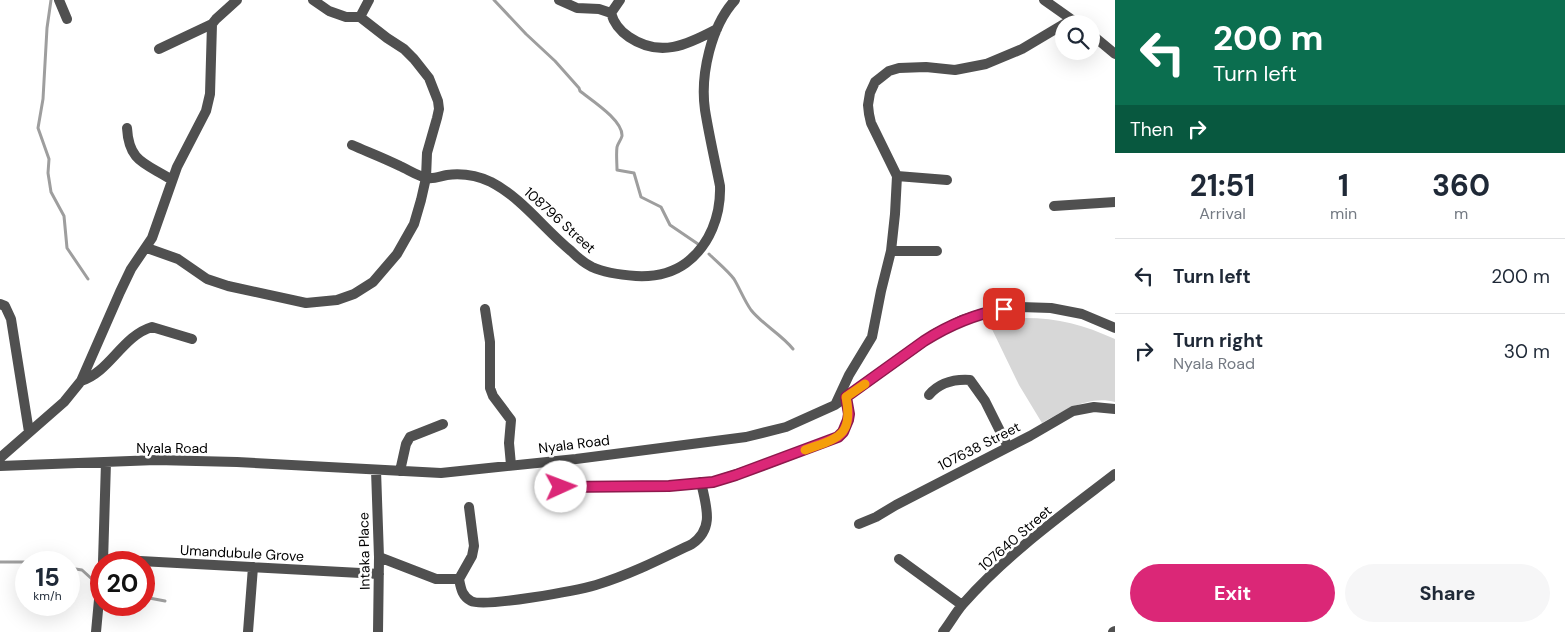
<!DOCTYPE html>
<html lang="en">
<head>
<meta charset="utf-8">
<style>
	:root { --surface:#fff; --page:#f6f6f7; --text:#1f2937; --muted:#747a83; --line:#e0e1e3; --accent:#db2777 }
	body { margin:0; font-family:"DM Sans",sans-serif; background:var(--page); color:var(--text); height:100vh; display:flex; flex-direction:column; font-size:19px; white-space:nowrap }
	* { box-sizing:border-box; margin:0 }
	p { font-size:16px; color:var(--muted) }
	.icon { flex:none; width:28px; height:28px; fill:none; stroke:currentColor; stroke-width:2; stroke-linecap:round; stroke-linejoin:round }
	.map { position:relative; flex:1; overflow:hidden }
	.sheet { display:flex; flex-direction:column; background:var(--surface); width:450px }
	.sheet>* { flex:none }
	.banner { background:#0b6e4f; color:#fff; overflow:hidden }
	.fabs { position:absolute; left:1055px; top:15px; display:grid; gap:10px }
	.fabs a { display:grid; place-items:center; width:45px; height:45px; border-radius:50%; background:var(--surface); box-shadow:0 5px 20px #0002; font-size:25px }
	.speed { position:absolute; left:15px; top:551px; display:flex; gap:10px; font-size:25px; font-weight:700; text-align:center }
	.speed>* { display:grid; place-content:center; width:65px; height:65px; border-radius:50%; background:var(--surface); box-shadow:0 5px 20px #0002; line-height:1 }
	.speed small { font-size:12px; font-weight:400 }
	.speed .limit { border:8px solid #d22; background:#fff; color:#111 }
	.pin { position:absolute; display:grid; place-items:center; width:42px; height:42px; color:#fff; margin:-21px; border-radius:10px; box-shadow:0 2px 8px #0006 }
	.me { position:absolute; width:55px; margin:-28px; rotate:88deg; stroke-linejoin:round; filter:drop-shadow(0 0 4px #0008) }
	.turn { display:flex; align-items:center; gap:18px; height:105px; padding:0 15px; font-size:22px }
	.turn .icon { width:65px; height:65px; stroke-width:2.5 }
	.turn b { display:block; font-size:35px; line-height:42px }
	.then { display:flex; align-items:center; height:48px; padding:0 15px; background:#0003; gap:10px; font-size:19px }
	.eta { display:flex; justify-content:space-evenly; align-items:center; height:85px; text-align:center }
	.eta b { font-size:30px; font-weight:700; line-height:35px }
	.action { display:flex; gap:10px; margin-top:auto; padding:10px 15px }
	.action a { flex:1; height:58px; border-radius:30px; background:var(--accent); color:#fff; font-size:20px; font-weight:700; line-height:58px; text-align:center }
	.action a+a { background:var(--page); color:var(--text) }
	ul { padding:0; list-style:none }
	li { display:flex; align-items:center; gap:15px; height:75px; padding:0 15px; border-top:1px solid var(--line) }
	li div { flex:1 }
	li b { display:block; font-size:19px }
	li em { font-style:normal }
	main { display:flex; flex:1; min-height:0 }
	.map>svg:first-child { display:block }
	.green { fill:#d7d7d7 }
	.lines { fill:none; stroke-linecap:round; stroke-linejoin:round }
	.stream { stroke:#9e9e9e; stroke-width:3 }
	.minor { stroke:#505050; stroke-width:10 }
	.route-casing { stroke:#8e194d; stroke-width:12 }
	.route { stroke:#db2777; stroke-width:9 }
	.slow { stroke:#f59e0b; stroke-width:9 }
	.labels { text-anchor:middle; stroke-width:5; stroke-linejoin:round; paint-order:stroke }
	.street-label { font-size:14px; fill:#000; stroke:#fff }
</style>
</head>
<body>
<main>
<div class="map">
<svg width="1115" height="632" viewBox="0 0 1115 632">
	<rect width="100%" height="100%" fill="#fff"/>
	<!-- green -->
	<path class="green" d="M 1018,318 C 1055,317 1082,324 1115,339 L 1115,402 C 1089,395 1063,411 1042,423 L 1019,385 L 989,323 Z"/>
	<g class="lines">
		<!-- stream -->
		<path class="stream" d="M 51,0 L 47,28 L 43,99 L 38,128 L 49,159 L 48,173 L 51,192 L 64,216 L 67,248 L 88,279
			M 494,0 L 526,34 L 555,61 L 579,88 L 580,91 C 591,100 623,120 622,136 C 621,140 618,143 617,147 C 616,154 617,163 617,170 L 634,173 L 641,197 L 661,207 L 670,225 L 698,244
			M 709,254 C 717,262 727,270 734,279 C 740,289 744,300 751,310 C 763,325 781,334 793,349
			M 0,562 L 41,562
			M 69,568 L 82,570 L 93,580
			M 144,597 L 165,601"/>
		<!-- minor -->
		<path class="minor" d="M 59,0 L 67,19
			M 559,0 L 577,8 L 599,9 L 611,13 L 620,0
			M 1044,0 L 1078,24
			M 611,13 C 614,24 620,31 629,37 C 660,58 687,45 717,29
			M 360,17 L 369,0
			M 1091,34 L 1115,54
			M 159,49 L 212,24 L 216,19 L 237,0
			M 127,128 C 129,163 146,163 172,180
			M 352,145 C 368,152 384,158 400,166 C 409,170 419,177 428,178 C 434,179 441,176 447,175 C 463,173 476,175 491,182 C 522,198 544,229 571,251 C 577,257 584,263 592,267 C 605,273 622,275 636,276 C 655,277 671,274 686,263 C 710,245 721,215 720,186 C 715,161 709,135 705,110 C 700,75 711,26 735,0
			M 897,176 L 947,180
			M 1054,206 L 1115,202
			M 147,248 L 178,259 L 207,279 L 228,286 L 306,303 L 337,300 L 354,294 L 373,282 L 397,254 L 414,224 L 421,200 L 426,178 L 427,153 L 437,118 L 439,109 L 438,101 L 429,78 L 414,59 L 404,49 L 387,38 L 360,17 L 346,17 L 329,11 L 313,0
			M 891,251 L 937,251
			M 0,304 L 5,306 L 11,319 L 29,432
			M 485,309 L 490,342 L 490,388 L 493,396 L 511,420 L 509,443 L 511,465
			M 81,381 C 110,372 122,336 152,327 L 192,339
			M 929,395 C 940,382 954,379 970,380 L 985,401 L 1008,447
			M 836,403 L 849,375 L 872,337 L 881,291 L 891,251 L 895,214 L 897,176 L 871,123 L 869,114 L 868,105 L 870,93 L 875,82 L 889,71 L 899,68 L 926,67 L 955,70 L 986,64 L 1022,49 L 1064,24
			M 0,458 L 64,402 L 81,381 L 120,292 L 131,269 L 152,238 L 177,167 L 206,111 L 210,94 L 212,24
			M 0,466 L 156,460 L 237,462 L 441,473 L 576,459 L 746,437 L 786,427 L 835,405 L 936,333 L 962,320 L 990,311 L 1020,307 L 1051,308 L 1082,314 L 1115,328
			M 376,470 L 379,557 L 378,632
			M 400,471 L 406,444 L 410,437 L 443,424
			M 561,487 L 669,486 L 713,482 L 764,465 L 838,437 C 851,425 849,413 846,397
			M 469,507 L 474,546 L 472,556 L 459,579 C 461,589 462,596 471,601 C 484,608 579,590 596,585 C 629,575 661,559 692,544 C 715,528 706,506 701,482
			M 859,524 L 876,517 L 896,505 L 1030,436 L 1073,411 L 1094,407 L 1115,409
			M 379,557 L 436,579 L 459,579
			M 103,559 L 379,574
			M 899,559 L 962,605
			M 103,562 L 106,462
			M 96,632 L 101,578
			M 248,632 L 253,567
			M 943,632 C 950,623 956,612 963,604 C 1007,554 1063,514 1115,474
			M 1113,632 L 1115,631"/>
	</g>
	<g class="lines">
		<defs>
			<path id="route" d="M 561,487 L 669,486 L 713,482 L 736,475 L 838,437 L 843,432 L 848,420 L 849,414 L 846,397 L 924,341 C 949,325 975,314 1004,309"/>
		</defs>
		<!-- route casing -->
		<use href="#route" class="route-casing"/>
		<!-- route -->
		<use href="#route" class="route"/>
		<!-- slow -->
		<path class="slow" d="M 805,450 C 837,438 854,437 846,397 L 865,384"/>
	</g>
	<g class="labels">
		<!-- street labels -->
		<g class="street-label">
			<text transform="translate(560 220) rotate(42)" y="5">108796 Street</text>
			<text transform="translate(574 444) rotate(-7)" y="5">Nyala Road</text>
			<text transform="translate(979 446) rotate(-27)" y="5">107638 Street</text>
			<text x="172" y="453">Nyala Road</text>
			<text transform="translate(1015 538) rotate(-41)" y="5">107640 Street</text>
			<text transform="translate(364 551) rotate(-91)" y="5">Intaka Place</text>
			<text transform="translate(242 553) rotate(3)" y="5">Umandubule Grove</text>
		</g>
	</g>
</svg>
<div class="fabs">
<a><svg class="icon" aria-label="search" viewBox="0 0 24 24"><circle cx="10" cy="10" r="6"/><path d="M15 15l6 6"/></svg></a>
</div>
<div class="speed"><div>15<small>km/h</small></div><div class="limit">20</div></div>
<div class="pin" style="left:1004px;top:309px;background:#d93025"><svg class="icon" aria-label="arrive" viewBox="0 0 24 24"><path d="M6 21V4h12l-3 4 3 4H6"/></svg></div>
<svg class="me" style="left:561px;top:487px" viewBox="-20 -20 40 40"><circle r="19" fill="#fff"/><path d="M0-13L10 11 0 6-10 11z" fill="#db2777"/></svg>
</div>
<section class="sheet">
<div class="banner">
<div class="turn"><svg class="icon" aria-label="left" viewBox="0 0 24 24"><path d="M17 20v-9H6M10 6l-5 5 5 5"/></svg><div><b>200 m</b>Turn left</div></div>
<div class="then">Then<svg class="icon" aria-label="right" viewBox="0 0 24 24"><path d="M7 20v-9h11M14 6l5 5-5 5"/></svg></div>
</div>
<div class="eta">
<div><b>21:51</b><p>Arrival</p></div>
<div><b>1</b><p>min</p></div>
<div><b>360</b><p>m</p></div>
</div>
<ul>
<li><svg class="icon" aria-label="left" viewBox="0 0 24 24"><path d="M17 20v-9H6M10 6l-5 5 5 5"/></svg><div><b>Turn left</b></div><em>200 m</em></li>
<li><svg class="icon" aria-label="right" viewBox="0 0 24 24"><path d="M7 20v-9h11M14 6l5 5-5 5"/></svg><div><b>Turn right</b><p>Nyala Road</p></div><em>30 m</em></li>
</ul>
<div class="action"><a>Exit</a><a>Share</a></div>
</section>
</main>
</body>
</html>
